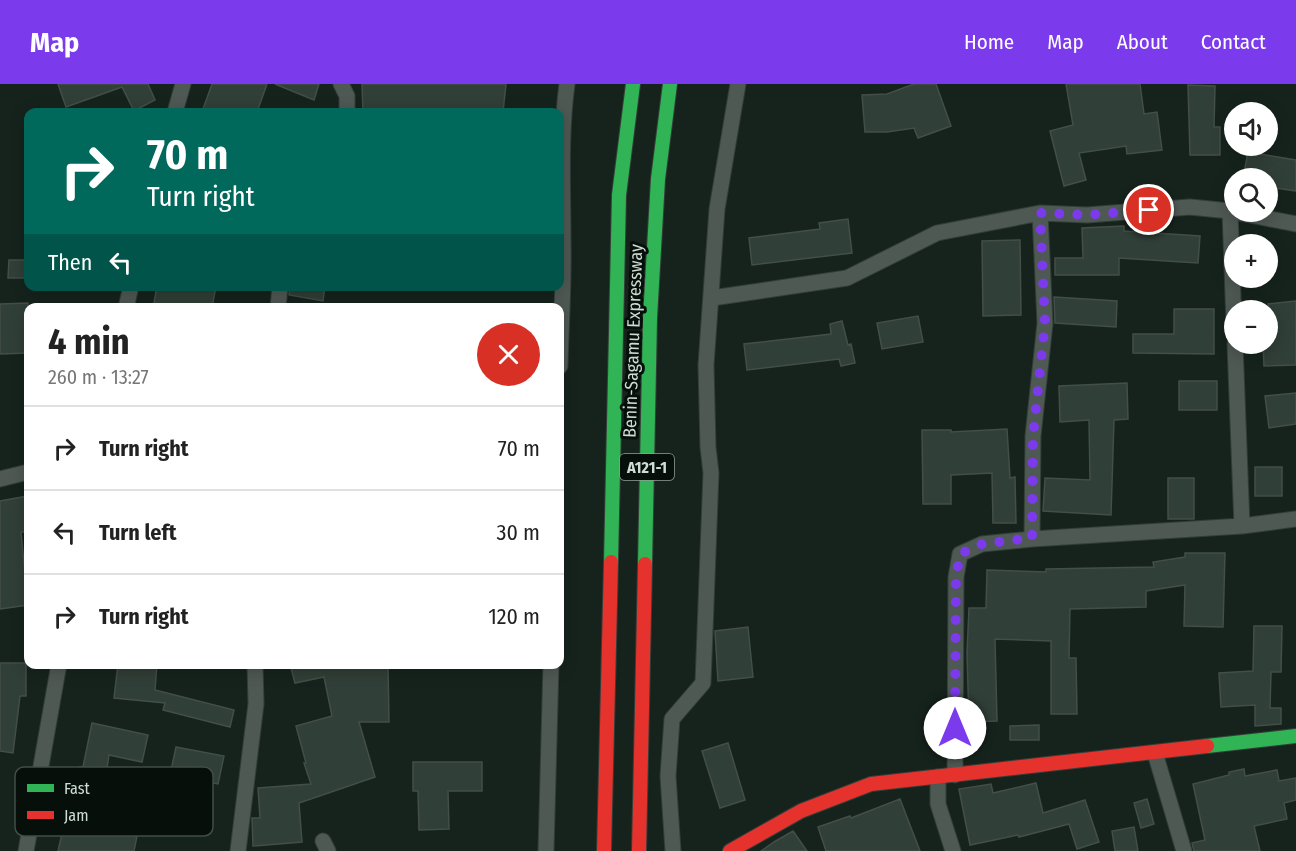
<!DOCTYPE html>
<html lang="en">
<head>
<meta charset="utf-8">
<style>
	:root { --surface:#fff; --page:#f6f6f6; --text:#222; --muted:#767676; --line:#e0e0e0; --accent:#7c3aed }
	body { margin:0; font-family:"Fira Sans Condensed",sans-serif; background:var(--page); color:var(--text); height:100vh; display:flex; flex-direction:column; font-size:22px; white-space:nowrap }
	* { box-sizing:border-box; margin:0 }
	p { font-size:20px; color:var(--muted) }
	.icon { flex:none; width:33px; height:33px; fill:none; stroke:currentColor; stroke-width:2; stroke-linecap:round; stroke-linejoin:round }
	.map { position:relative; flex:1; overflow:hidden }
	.details { position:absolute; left:24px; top:219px; width:540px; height:366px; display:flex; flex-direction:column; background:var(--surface); border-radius:12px; box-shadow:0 3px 15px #0003 }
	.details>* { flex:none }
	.top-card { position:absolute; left:24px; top:24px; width:540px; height:183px; border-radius:12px; box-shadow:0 3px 15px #0003; background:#00695c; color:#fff; overflow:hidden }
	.tools { position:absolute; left:1224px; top:18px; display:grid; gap:12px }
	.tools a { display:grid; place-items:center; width:54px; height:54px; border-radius:50%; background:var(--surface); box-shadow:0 3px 15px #0003; font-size:30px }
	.pin { position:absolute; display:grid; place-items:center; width:51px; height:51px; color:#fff; margin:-26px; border:3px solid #fff; border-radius:50%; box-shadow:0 2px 6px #0007 }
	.me { position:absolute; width:66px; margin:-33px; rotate:0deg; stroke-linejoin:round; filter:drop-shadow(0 0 4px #0008) }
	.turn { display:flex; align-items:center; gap:21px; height:126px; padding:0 24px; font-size:27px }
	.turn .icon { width:78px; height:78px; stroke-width:2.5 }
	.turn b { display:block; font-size:42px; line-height:51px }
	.then { display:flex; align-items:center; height:57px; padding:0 24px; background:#0003; gap:12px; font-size:22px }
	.round { display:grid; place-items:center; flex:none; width:63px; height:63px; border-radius:32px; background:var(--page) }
	.overview { display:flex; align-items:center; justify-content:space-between; height:102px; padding:0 24px }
	h1 { font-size:36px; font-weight:700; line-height:45px }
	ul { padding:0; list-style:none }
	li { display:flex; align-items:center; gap:18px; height:84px; padding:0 24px; border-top:2px solid var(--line) }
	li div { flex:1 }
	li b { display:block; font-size:22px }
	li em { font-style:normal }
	header { display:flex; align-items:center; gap:36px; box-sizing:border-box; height:84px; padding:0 30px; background:var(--accent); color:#fff }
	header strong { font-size:28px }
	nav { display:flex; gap:33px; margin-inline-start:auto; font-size:21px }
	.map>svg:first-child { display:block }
	.building { fill:#303f37; stroke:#434e48; stroke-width:1.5 }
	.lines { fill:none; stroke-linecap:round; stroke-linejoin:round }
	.street-casing { stroke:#343e38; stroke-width:17 }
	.fast-casing { stroke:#343e38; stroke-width:16 }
	.jam-casing { stroke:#343e38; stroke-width:16 }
	.street { stroke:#4f5954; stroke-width:15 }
	.fast { stroke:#30b455; stroke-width:14 }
	.jam { stroke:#e5322d; stroke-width:14 }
	.route { stroke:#7c3aed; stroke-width:10; stroke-dasharray:0 18 }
	.labels { text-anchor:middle; stroke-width:6; stroke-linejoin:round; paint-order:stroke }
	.shield { fill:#060f0a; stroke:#929f97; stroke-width:1.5 }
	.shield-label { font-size:16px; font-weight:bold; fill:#ceddd4 }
	.street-label { font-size:18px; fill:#ceddd4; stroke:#060f0a }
	.key { fill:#060f0a; stroke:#424d47; stroke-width:1.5 }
	.key-label { font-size:16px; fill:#ceddd4 }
</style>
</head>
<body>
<header>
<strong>Map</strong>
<nav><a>Home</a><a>Map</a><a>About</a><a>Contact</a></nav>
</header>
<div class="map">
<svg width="1296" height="767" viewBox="0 0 1296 767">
	<rect width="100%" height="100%" fill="#16231d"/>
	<!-- building -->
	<path class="building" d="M 58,0 L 148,0 L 155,16 L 134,27 L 122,3 L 66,23 Z
		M 212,0 L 267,0 L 257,28 L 202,28 Z
		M 275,0 L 319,0 L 314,16 Z
		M 362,0 L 506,0 L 503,28 L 363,28 Z
		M 914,0 L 936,0 L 951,42 L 918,54 L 914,44 L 887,48 L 865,48 L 862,11 L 887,10 Z
		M 1066,0 L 1140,0 L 1144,30 L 1157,28 L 1162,66 L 1127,70 L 1126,62 L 1079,69 L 1086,96 L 1064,102 L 1050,47 L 1073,41 Z
		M 1188,1 L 1215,2 L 1214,43 L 1220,43 L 1220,71 L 1190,71 Z
		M 1248,68 L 1296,76 L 1296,107 L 1268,103 L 1268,94 L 1243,94 Z
		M 848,135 L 852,169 L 752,181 L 749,154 L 820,145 L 819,139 Z
		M 1124,142 L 1124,147 L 1200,152 L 1198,179 L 1119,174 L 1119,191 L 1055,191 L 1055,174 L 1083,174 L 1082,144 Z
		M 1020,156 L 1021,231 L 983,232 L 982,157 Z
		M 9,176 L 28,176 L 28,194 L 8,194 Z
		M 157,202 L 216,202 L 212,224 L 181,224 L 154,219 Z
		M 290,202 L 325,202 L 323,217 L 289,211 Z
		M 1054,213 L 1117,217 L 1116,243 L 1055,239 Z
		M 1296,217 L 1296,281 L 1264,282 L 1263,260 L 1268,260 L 1268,220 Z
		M 28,219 L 28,269 L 0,270 L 0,220 Z
		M 1174,225 L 1214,225 L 1214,270 L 1133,269 L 1133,250 L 1174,250 Z
		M 918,232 L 923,258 L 882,265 L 877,239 Z
		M 842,237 L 848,261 L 851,260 L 855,279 L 841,282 L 839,275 L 747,286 L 744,260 L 831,250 L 830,240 Z
		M 1179,297 L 1217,297 L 1217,326 L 1179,326 Z
		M 1127,299 L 1128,335 L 1114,336 L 1111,431 L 1043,427 L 1045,394 L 1090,396 L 1089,336 L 1060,338 L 1059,302 Z
		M 1296,309 L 1296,340 L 1269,344 L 1265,312 Z
		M 1007,345 L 1010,394 L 1015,393 L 1016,439 L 993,439 L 992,389 L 951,391 L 951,420 L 923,420 L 922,346 L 951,346 L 951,348 Z
		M 1255,383 L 1282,383 L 1282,412 L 1255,412 Z
		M 1168,394 L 1194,394 L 1194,435 L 1168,435 Z
		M 28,412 L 28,448 L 21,448 L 28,521 L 0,525 L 0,417 Z
		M 1185,469 L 1225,469 L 1223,543 L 1184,542 L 1185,501 L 1146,507 L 1146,523 L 1070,525 L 1069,574 L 1076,574 L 1077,630 L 1051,630 L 1051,557 L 995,555 L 997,637 L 969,638 L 967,569 L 969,524 L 986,524 L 987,486 L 1046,488 L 1046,485 L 1154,483 L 1153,478 L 1185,473 Z
		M 1254,542 L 1282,542 L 1281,588 L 1271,588 L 1270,624 L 1281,624 L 1281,640 L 1255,642 L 1255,621 L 1221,623 L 1219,589 L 1253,587 Z
		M 748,543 L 753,593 L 718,597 L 715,547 Z
		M 0,579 L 26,579 L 26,612 L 20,612 L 13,669 L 0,667 Z
		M 118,580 L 157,580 L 155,606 L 234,626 L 230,643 L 163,626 L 165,619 L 114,614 Z
		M 290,580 L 388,580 L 389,638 L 359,638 L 375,693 L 299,719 L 302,758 L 253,762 L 252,734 L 260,734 L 258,704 L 311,700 L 304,679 L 306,679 L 296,642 L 332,632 L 324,593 L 295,599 Z
		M 92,639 L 148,651 L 142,678 L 109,671 L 101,723 L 141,732 L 134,767 L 58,767 L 70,716 L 74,717 L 79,683 L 83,683 Z
		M 1039,641 L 1039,656 L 1010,656 L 1010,642 Z
		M 728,659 L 745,716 L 720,724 L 702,667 Z
		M 176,663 L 224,672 L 218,700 L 170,691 Z
		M 413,678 L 482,678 L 482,707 L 448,707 L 449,745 L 419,746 L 418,707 L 413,707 Z
		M 1244,685 L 1245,692 L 1277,686 L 1279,697 L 1296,694 L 1296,716 L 1284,719 L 1287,735 L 1254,742 L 1260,767 L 1194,767 L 1192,759 L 1205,756 L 1193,700 L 1229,691 L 1229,688 Z
		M 1036,699 L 1043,729 L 1085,716 L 1099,758 L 1077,765 L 1069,740 L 1019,753 L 1018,751 L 970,761 L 959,705 L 991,700 L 993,709 Z
		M 900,715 L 920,767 L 826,767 L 818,743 L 850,732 L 851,734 Z
		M 1147,715 L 1154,740 L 1141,744 L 1134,719 Z
		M 1134,743 L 1138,767 L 1115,767 L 1112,747 Z
		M 793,747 L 807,767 L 761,767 L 774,758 Z"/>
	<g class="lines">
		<defs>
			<path id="street" d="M 341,0 L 347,12 L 347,28
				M 175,28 L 183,0
				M 1230,127 L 1234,240
				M 712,214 L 847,194 L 937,149 L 1040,129 L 1087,131 L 1190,123 L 1230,127 L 1296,140
				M 126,224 L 131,202
				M 278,224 L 280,202
				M 1235,260 L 1242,442
				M 560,282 C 561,241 564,199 563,157 C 563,105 560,52 567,0
				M 0,395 L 28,388
				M 1032,455 L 1033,352 L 1045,239 L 1040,129
				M 1155,669 L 1184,767
				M 955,691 L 956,493 L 960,470 L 982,460 L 1032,455 L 1242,442 L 1296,435
				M 938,693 L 938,720 L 953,767
				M 323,757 L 328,767
				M 26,767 L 59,580
				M 238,767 L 256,620 L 255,580
				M 546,767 L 551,580
				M 673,767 L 668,692 L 672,635 L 703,599 L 711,389 L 708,363 L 706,281 L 717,125 L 738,0"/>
			<path id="fast" d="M 611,478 L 619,111 L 633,0
				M 645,480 L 650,234 L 658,95 L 670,0
				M 1207,662 L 1296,652"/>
			<path id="jam" d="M 604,767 L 611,478
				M 639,767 L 645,480
				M 730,767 L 801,727 L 871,700 L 1207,662"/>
		</defs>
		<!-- street casing -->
		<use href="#street" class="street-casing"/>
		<!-- fast casing -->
		<use href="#fast" class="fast-casing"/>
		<!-- jam casing -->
		<use href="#jam" class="jam-casing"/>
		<!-- street -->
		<use href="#street" class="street"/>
		<!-- fast -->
		<use href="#fast" class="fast"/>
		<!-- jam -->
		<use href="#jam" class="jam"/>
	</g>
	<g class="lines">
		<!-- route -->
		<path class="route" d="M 955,644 L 956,493 L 960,470 L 982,460 L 1032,454 L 1033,352 L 1045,239 L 1040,129 L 1087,131 L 1149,126"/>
	</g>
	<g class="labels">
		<!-- shield labels -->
		<rect class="shield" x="620" y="370" width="54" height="26" rx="4.5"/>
		<g class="shield-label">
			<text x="647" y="389">A121-1</text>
		</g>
		<!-- street labels -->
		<g class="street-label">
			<text transform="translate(633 257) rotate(-88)" y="6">Benin-Sagamu Expressway</text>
		</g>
	</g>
	<!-- legend -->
	<rect x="15" y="683" width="198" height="69" rx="9" class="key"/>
	<rect x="27" y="700" width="27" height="8" fill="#30b455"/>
	<rect x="27" y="727" width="27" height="8" fill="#e5322d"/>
	<g class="key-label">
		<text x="64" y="710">Fast</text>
		<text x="64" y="737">Jam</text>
	</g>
</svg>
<div class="tools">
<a><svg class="icon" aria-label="sound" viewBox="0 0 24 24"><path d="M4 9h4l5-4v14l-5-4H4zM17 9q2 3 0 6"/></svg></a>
<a><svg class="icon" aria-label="search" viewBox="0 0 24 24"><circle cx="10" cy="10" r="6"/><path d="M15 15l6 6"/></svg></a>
<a>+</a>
<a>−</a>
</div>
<div class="pin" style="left:1149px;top:126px;background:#d93025"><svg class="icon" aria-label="arrive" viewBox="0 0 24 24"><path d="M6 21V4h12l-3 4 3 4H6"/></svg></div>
<svg class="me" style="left:955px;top:644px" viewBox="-20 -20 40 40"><circle r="19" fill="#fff"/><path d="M0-13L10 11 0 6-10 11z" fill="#7c3aed"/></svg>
<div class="top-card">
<div class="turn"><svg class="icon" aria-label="right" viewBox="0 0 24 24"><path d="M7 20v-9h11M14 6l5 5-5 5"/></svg><div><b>70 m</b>Turn right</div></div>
<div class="then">Then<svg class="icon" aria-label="left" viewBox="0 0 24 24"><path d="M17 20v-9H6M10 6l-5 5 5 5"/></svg></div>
</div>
<section class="details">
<div class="overview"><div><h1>4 min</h1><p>260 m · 13:27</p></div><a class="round" style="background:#d93025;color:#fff"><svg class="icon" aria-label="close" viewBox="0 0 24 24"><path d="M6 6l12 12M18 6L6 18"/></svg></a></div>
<ul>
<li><svg class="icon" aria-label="right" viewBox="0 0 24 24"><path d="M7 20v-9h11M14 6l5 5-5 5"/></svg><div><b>Turn right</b></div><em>70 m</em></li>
<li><svg class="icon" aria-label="left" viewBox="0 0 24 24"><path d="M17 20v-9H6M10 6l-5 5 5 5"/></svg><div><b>Turn left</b></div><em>30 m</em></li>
<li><svg class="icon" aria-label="right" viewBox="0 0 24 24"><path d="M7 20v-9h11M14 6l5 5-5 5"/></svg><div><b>Turn right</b></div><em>120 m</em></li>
</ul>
</section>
</div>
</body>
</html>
